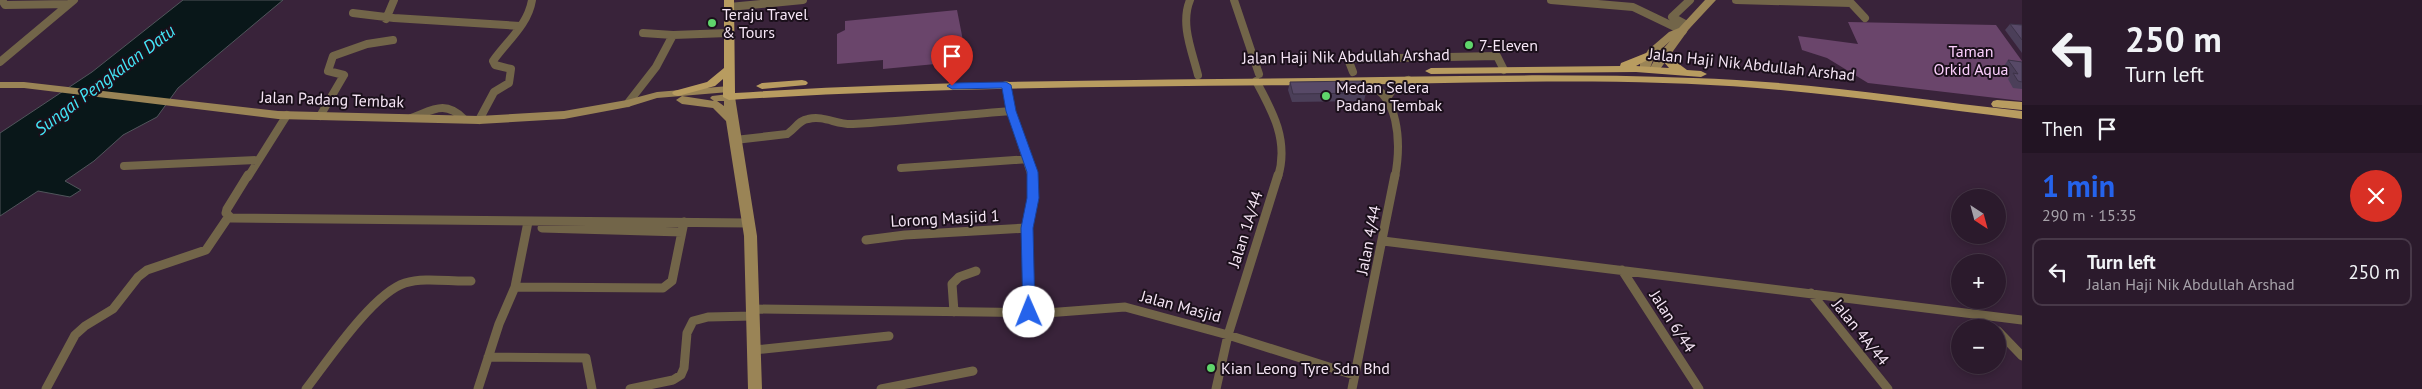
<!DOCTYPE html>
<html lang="en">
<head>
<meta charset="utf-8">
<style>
	:root { --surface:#2b1a2c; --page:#332334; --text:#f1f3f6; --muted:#a6a1a9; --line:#473848; --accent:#2563eb }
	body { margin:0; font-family:"PT Sans",sans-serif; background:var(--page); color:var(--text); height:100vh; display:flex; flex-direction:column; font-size:19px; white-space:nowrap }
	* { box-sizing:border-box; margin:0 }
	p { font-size:16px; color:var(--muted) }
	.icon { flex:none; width:28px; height:28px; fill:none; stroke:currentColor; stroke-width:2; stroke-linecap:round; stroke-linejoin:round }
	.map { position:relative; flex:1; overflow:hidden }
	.details { display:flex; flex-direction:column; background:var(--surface); width:400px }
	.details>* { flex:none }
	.top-card { background:#2b1a2c; color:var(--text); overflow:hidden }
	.needle { width:32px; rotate:144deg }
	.controls { position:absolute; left:1951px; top:189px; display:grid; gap:10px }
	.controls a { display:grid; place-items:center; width:55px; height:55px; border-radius:50%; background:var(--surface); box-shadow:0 2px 8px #0003,0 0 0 1px var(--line); font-size:25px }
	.pin { position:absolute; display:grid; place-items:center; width:42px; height:42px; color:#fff; margin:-51px -21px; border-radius:50% 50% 50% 0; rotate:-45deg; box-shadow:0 0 5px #0007 }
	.pin .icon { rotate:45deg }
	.me { position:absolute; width:55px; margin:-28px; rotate:359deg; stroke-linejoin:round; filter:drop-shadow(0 0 4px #0008) }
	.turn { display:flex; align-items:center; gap:18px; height:105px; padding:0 20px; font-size:22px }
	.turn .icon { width:65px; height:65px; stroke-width:2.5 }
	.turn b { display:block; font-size:35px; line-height:42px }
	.then { display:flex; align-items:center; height:48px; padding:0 20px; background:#0003; gap:10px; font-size:19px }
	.round { display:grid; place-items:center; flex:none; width:52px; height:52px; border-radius:26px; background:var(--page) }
	.headline { display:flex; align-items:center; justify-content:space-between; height:85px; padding:0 20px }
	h1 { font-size:30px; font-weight:800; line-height:38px; color:var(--accent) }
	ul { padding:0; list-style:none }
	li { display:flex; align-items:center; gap:15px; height:68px; margin:0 10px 8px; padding:0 10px; border:2px solid var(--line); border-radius:10px }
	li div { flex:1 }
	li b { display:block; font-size:19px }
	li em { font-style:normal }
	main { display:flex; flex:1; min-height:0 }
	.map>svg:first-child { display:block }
	.green { fill:#6a456b }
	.water { fill:#091719; stroke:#50555b }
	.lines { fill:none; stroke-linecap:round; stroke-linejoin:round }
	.minor-far1 { stroke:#726549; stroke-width:8 }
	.minor { stroke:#726549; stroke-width:9 }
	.secondary { fill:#9a8456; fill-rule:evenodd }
	.primary { fill:#b89c60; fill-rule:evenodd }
	.wall { fill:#4b3f59 }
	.building { fill:#574967; stroke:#3d3348 }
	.route { fill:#2563eb; stroke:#184099 }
	.poi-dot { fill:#5fd56b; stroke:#1b101b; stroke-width:2 }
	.labels { text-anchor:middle; stroke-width:4; stroke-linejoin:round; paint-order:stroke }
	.poi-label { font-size:16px; fill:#f5e5f5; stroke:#1b101b; text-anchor:start }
	.park-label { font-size:16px; fill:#fdd0fe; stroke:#1b101b }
	.street-label { font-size:16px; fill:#f5e5f5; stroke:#1b101b }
	.water-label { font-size:18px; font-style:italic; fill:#43e5f6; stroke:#1b101b }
</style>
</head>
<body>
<main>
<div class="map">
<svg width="2022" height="389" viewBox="0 0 2022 389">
	<rect width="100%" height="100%" fill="#39233a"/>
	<!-- green -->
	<path class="green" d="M 957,10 L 967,61 L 883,69 L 883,60 L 837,64 L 837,34 L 845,30 L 845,21 Z
		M 1848,22 L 1996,25 L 2022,61 L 2022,101 L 1868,83 L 1827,58 L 1802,50 L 1798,36 L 1858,44 Z"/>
	<!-- water -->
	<path class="water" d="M 183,0 L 283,0 L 178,88 L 157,117 L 123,135 L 94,161 L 65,181 L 81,190 L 70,197 L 38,191 L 0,216 L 0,133 L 92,72 Z"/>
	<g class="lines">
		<!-- minor-far1 -->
		<path class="minor-far1" d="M 2,0 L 5,5 L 69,4
			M 1190,0 C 1180,24 1192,51 1198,75
			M 1234,0 L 1259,74
			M 1551,0 L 1633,7 L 1683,31
			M 1736,0 L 1851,3 L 1848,0
			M 1851,3 L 1865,18
			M 729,7 L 803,0
			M 353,13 L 394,18 L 520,26
			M 386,19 L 394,0
			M 1687,25 L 1672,17 L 1690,0
			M 643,33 L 673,35
			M 0,62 L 74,0
			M 1353,72 L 1348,59 L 1497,56 L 1504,70
			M 1256,81 C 1273,112 1289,141 1278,177
			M 1360,82 C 1401,89 1401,145 1395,177
			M 1006,85 L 1011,111 L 1032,177
			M 1387,98 L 1395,86 L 1408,80
			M 628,103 L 656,67 L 673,35 L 728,33
			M 320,116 L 344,75 L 328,71 L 333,56 L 367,44 L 393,40
			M 411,118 C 433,110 445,100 464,119
			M 479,120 L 494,92 L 509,83 L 511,69 L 495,65 L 493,61 C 507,41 528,25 532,0
			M 735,140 L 787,134 C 795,129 799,120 808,119 C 824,115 837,125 853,124 C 906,121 958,115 1011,111
			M 124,166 L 258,160
			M 901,168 L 1029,159
			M 248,177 L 287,115"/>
		<!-- minor -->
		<path class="minor" d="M 248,175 L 227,209 L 226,213 L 231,218 L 749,223
			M 542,228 L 682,232
			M 866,240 L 905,235 L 1027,228
			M 1383,241 L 2022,320
			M 1622,270 L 1699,389
			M 515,287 L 663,288 L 672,281 L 684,222
			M 1811,293 L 1888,389
			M 753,309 L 1046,313 L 1125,307 L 1228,335 L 1354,375
			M 954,312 L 952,284 L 959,277 L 976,271
			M 1029,312 L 1027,228 L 1033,198 L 1032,175
			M 1998,331 L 2022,356
			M 754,350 L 889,336
			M 488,357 L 586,358 L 592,389
			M 46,389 L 75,335 L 85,326 L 113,309 L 138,277 L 147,270 L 206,250 L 229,216
			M 306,389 C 327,362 373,293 405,283 C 425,277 451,282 471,281
			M 478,389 L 499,324 L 515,287 L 528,222
			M 630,389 L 673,380 L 681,375 L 684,368 L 687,333 L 693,321 L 708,317 L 753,316
			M 881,389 L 973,371
			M 1216,389 L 1228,335 L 1278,175
			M 1352,389 L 1395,175"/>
		<!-- secondary -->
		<path class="secondary" d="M 1705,0 L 1716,0 L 1689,29 L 1658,72 L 1654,73 L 1649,70 L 1640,71 L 1640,64 L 1648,50 L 1669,32 L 1679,28 ZM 1670,41 L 1656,57 L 1650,68 L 1655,55 Z
			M 0,82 L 24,82 L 278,111 L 479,116 L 564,111 L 627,100 L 657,92 L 729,86 L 735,89 L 729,92 L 657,98 L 628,107 L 564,119 L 479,124 L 278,119 L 24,88 L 0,88 Z
			M 729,94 L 735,97 L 757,236 L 762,389 L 748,389 L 744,236 L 726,121 L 713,108 L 682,104 L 676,100 L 682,96 L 714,101 L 710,98 L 712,96 ZM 717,101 L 724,101 L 724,106 Z"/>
		<!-- primary -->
		<path class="primary" d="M 724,0 L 734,0 L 735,93 C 896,82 1058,81 1220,79 C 1378,78 1536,72 1693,78 C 1803,81 1913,99 2022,111 L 2022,119 C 1934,108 1845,95 1757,88 C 1608,76 1457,84 1308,85 C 1115,87 922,87 729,100 L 723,97 L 723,79 L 715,86 L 678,96 L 674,95 L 672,93 L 674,91 L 707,82 L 724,68 Z
			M 1651,51 L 1655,52 L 1656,54 L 1655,56 L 1636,66 L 1669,68 L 1658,55 L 1663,52 L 1687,70 L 1701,71 L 1707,74 L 1701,77 L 1636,72 L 1431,74 L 1425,71 L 1431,68 L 1620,66 L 1621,63 Z
			M 802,80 L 806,81 L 808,83 L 806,85 L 762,89 L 756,86 L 762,83 Z
			M 1997,100 L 2022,102 L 2022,110 L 1993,107 L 1991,104 L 1993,101 Z"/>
	</g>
	<!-- wall -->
	<path class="wall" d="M 2010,24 L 2022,25 L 2022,53 L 2005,30 Z
		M 2008,60 L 2022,62 L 2022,89 L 2013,88 L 2008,79 L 2010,76 L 2004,66 Z
		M 1290,82 L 1366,93 L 1364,101 L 1292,102 L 1288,90 Z"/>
	<!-- building -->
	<path class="building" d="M 2010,24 L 2022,25 L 2022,40 Z
		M 2008,60 L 2022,62 L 2022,82 L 2018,81 L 2013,73 L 2018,74 Z
		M 1361,81 L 1366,93 L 1293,94 L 1290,82 Z"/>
	<!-- route -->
	<path class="route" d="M 1006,82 L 1011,85 L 1016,111 L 1038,172 L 1039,198 L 1033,228 L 1035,312 L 1029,317 L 1023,312 L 1021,228 L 1027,198 L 1027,172 L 1006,111 L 1002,88 L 952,89 L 947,86 L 952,83 Z"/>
	<!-- markers -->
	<g class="poi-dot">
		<circle cx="712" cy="23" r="5"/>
		<circle cx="1469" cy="45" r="5"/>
		<circle cx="1326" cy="96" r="5"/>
		<circle cx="1211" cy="368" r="5"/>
	</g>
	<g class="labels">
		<!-- poi labels -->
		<g class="poi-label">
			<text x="722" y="20">Teraju Travel<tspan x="722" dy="18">&amp; Tours</tspan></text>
			<text x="1479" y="51">7-Eleven</text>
			<text x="1336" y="93">Medan Selera<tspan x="1336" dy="18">Padang Tembak</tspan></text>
			<text x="1221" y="374">Kian Leong Tyre Sdn Bhd</text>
		</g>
		<!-- park labels -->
		<g class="park-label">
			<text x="1971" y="57">Taman<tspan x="1971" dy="18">Orkid Aqua</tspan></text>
		</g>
		<!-- street labels -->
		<g class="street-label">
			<text transform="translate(1346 56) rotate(-1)" y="6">Jalan Haji Nik Abdullah Arshad</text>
			<text transform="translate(1752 64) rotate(6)" y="6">Jalan Haji Nik Abdullah Arshad</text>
			<text transform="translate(332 99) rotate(2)" y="6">Jalan Padang Tembak</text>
			<text transform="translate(945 218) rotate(-3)" y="6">Lorong Masjid 1</text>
			<text transform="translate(1245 229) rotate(-72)" y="6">Jalan 1A/44</text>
			<text transform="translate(1368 240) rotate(-79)" y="6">Jalan 4/44</text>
			<text transform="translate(1181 306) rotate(15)" y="6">Jalan Masjid</text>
			<text transform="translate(1673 321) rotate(57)" y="6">Jalan 6/44</text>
			<text transform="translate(1861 332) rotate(51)" y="6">Jalan 4A/44</text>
		</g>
		<!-- water labels -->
		<g class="water-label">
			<text transform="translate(105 80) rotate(-37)" y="6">Sungai Pengkalan Datu</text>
		</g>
	</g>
</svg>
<div class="controls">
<a><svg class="needle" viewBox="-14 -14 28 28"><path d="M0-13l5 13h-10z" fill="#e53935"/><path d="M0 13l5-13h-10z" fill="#a6a1a9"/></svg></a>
<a>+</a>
<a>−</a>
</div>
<div class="pin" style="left:952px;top:86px;background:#d93025"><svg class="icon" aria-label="arrive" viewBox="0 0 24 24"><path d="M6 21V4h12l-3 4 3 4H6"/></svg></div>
<svg class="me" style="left:1029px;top:312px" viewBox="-20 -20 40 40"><circle r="19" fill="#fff"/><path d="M0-13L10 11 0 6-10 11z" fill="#2563eb"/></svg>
</div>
<section class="details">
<div class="top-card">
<div class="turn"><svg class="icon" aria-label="left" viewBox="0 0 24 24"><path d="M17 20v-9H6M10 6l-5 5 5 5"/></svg><div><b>250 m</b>Turn left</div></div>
<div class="then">Then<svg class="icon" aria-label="arrive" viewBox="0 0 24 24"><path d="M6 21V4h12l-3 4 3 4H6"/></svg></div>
</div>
<div class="headline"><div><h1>1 min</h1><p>290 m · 15:35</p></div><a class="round" style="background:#d93025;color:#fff"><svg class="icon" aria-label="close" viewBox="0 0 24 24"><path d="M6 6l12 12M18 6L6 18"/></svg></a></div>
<ul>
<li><svg class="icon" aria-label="left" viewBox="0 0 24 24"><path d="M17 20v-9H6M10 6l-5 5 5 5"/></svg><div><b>Turn left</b><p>Jalan Haji Nik Abdullah Arshad</p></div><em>250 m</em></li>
</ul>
</section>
</main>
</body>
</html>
